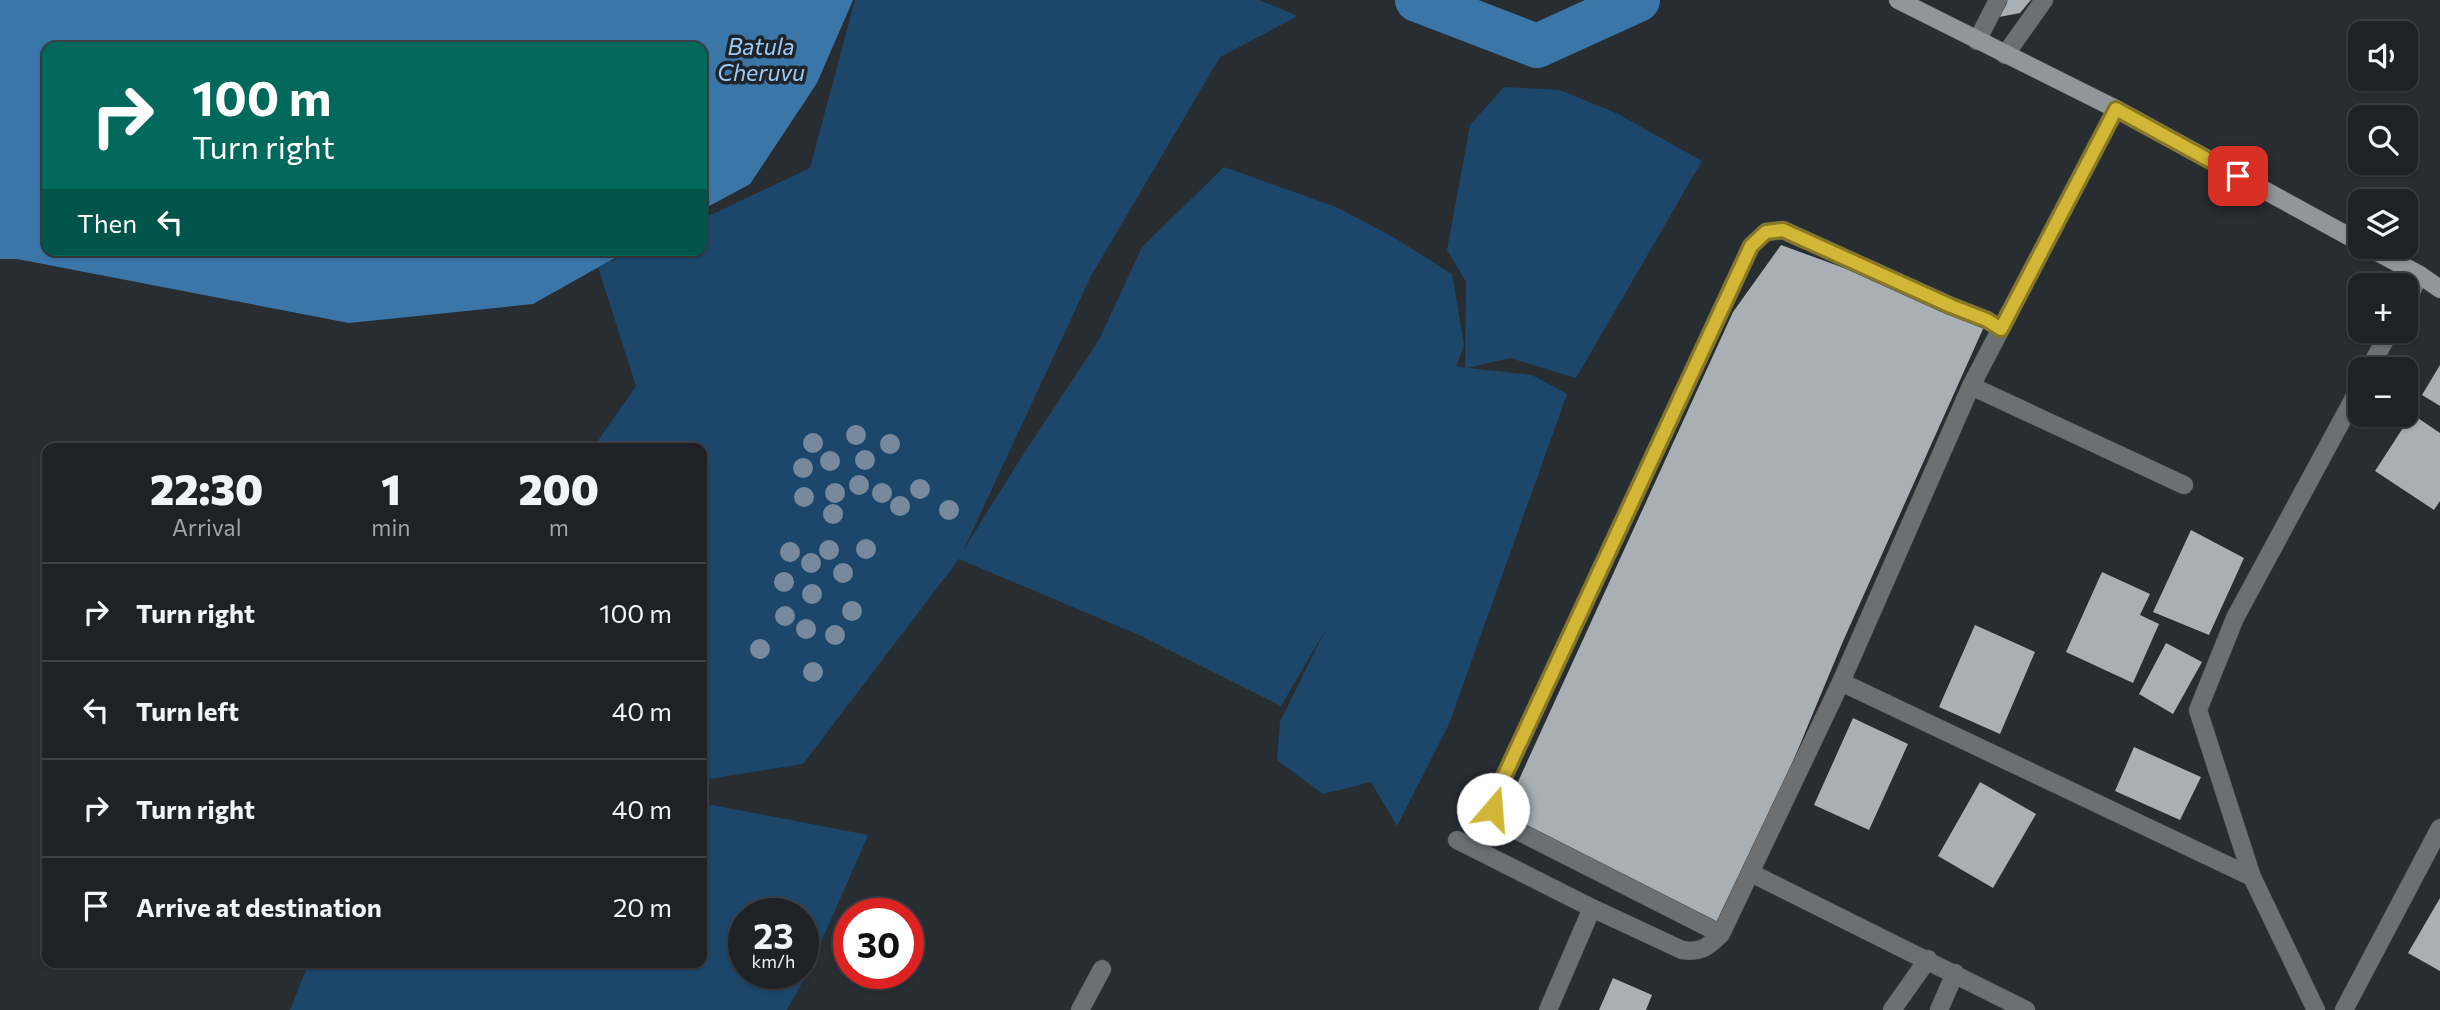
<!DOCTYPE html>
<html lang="en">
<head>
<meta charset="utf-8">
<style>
	:root { --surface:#1e2226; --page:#262a2e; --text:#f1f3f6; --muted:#a1a4a7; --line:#3c3f43 }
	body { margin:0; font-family:Commissioner,sans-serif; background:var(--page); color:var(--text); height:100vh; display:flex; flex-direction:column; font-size:26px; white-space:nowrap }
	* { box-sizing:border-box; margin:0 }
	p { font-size:23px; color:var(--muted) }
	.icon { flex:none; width:38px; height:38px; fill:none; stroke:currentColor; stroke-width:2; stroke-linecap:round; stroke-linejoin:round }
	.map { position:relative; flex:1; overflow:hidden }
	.details { position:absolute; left:42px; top:443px; width:665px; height:525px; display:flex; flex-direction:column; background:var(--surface); border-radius:14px; box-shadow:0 2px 5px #0004,0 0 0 2px var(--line) }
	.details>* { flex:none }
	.banner { position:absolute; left:42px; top:42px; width:665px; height:214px; border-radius:14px; box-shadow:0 2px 5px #0004,0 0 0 2px var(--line); background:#00695c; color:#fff; overflow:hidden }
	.fabs { position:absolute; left:2348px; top:21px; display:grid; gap:14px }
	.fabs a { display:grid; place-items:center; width:70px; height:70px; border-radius:14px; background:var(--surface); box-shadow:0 2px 5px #0004,0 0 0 2px var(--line); font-size:35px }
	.speed { position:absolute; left:728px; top:898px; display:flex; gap:14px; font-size:35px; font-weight:700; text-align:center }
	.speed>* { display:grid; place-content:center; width:91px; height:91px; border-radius:50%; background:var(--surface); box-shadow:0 2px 5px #0004,0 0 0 2px var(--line); line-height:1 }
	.speed small { font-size:18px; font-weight:400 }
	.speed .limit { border:10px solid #d22; background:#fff; color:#111 }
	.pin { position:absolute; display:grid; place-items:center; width:60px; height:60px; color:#fff; margin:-30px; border-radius:14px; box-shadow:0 4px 10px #0006 }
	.me { position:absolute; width:77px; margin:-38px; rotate:18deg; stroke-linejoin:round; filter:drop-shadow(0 0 5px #0008) }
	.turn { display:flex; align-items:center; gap:24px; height:147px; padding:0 35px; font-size:32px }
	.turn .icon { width:91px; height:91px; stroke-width:2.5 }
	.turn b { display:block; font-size:49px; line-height:60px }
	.then { display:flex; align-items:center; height:66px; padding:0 35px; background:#0003; gap:14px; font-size:26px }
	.eta { display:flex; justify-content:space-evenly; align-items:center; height:119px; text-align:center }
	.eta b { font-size:42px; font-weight:800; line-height:49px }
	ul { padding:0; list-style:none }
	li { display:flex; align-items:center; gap:21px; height:98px; padding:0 35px; border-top:2px solid var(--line) }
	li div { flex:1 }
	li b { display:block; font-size:26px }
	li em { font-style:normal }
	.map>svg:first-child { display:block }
	.green { fill:#1c476b; fill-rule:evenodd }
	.water { fill:#3b76a9 }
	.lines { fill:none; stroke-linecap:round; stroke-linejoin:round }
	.canal { stroke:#3b76a9; stroke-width:44 }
	.building { fill:#a8afb5 }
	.lane-casing { stroke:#43484c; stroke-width:19 }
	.street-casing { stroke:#43484c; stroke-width:19 }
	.secondary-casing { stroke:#43484c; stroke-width:19 }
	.lane { stroke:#6d7073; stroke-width:18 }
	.street { stroke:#6d7073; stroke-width:18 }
	.secondary { stroke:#91969a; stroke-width:18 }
	.tree { fill:#778a9d }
	.route-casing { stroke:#887723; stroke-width:18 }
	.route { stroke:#d2b736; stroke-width:12 }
	.labels { text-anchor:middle; stroke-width:7; stroke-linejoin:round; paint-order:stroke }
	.water-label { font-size:23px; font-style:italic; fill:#9dccf7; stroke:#1e2429 }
</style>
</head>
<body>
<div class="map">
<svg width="2440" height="1010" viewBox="0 0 2440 1010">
	<rect width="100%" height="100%" fill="#282d32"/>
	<!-- green -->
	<path class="green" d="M 855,0 L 1259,0 L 1298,16 L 1220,57 L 1091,276 L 963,551 L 1021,458 L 1099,340 L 1142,247 L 1224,167 L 1336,207 L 1393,237 L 1452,274 L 1464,346 L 1456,366 L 1465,368 L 1466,282 L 1447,250 L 1470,125 L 1504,87 L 1560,90 L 1618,114 L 1702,161 L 1576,378 L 1510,358 L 1468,368 L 1532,375 L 1567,394 L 1449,724 L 1397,826 L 1371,782 L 1323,794 L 1277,760 L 1280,722 L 1326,629 L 1281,706 L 1139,635 L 959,559 L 803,764 L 702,780 L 702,448 L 593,448 L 636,386 L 598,267 L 635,250 L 702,250 L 702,219 L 810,168 Z
		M 702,803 L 868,835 L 808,972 L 787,1010 L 290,1010 L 309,963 L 702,962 ZM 744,914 L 803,914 L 803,973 L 744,973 Z"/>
	<!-- water -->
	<path class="water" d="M 0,0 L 853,0 L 817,83 L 750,184 L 702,210 L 702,47 L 47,47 L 47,250 L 629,250 L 533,304 L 349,323 L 17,259 L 0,259 Z"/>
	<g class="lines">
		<!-- canal -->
		<path class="canal" d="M 1417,0 L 1537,46 L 1638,0"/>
	</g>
	<!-- building -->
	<path class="building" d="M 2005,0 L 2031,0 L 2020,13 L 1999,17 Z
		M 1781,245 L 1987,320 L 1844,639 L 1721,934 L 1538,841 L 1505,810 L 1733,312 Z
		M 2440,365 L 2440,406 L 2422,395 Z
		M 2412,414 L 2440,433 L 2440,501 L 2434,510 L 2375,471 Z
		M 2191,530 L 2244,558 L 2209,635 L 2153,612 Z
		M 2102,572 L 2150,594 L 2140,615 L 2159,624 L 2133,683 L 2066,652 Z
		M 1975,625 L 2035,652 L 2000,734 L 1939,707 Z
		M 2166,643 L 2202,662 L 2173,714 L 2139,694 Z
		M 1853,718 L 1908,744 L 1869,830 L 1814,805 Z
		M 2134,747 L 2201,777 L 2180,820 L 2115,791 Z
		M 1980,782 L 2036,814 L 1993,888 L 1938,856 Z
		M 2440,898 L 2440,971 L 2408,953 Z
		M 1613,978 L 1652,995 L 1646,1010 L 1599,1010 Z"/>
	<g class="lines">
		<defs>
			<path id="lane" d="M 1977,41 L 1998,0"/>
			<path id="street" d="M 2005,55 L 2044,0
				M 2116,109 L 1971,386 L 1841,682 L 2252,877
				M 2406,301 L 2420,275
				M 2369,369 L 2390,331
				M 1971,386 L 2184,485
				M 1457,840 L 1592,908
				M 1751,873 L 2026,1010
				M 1721,934 L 1500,822 L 1493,809 L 1495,796 L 1751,246 L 1766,232 L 1783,230 L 1951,306 L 1987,320 L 2001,329
				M 1080,1010 L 1102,969
				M 1548,1010 L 1592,908 L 1682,950 C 1701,953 1708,947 1721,934 L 1841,682
				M 1892,1010 L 1928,959
				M 1939,1010 L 1955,973
				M 2316,1010 L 2252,877 L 2198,710 L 2235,618 L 2361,385
				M 2344,1010 L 2440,828"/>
			<path id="secondary" d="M 1898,0 L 2116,109 L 2361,243
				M 2368,247 L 2420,275 L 2440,289"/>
		</defs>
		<!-- lane casing -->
		<use href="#lane" class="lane-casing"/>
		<!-- street casing -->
		<use href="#street" class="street-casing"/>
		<!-- secondary casing -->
		<use href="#secondary" class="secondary-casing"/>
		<!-- lane -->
		<use href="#lane" class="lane"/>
		<!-- street -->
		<use href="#street" class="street"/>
		<!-- secondary -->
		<use href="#secondary" class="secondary"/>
	</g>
	<!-- trees -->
	<g class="tree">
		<circle cx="856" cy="435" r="10"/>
		<circle cx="813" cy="443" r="10"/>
		<circle cx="890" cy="444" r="10"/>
		<circle cx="865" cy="460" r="10"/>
		<circle cx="830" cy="461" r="10"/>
		<circle cx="803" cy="468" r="10"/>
		<circle cx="859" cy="485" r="10"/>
		<circle cx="920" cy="489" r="10"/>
		<circle cx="835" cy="493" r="10"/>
		<circle cx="882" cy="493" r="10"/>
		<circle cx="804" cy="497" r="10"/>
		<circle cx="900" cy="506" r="10"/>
		<circle cx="949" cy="510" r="10"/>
		<circle cx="833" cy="514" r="10"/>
		<circle cx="866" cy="549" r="10"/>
		<circle cx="829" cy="550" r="10"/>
		<circle cx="790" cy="552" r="10"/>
		<circle cx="811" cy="563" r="10"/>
		<circle cx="843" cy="573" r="10"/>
		<circle cx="784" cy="582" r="10"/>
		<circle cx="812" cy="594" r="10"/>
		<circle cx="852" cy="611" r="10"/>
		<circle cx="785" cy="616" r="10"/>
		<circle cx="806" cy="629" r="10"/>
		<circle cx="835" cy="635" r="10"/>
		<circle cx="760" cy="649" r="10"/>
		<circle cx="813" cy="672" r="10"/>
	</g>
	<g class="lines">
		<defs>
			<path id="route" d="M 1493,809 L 1495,796 L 1751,246 L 1766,232 L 1783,230 L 1951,306 L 1987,320 L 2001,329 L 2116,109 L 2238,176"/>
		</defs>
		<!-- route casing -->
		<use href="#route" class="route-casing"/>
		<!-- route -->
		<use href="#route" class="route"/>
	</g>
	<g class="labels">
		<!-- water labels -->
		<g class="water-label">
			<text x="761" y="55">Batula<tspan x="761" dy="26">Cheruvu</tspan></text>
		</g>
	</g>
</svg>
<div class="fabs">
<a><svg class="icon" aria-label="sound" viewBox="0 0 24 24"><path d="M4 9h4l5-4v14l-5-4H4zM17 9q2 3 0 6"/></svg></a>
<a><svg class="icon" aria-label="search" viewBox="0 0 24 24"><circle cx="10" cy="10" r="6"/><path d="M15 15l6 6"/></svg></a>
<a><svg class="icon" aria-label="layers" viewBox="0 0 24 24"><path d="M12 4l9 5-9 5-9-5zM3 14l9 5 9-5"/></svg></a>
<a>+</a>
<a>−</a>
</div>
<div class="speed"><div>23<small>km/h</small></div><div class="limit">30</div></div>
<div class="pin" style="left:2238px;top:176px;background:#d93025"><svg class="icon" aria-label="arrive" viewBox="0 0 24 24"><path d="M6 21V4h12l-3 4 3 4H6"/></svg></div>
<svg class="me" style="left:1493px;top:809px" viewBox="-20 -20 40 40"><circle r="19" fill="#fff"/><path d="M0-13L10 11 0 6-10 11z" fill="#d2b736"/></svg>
<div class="banner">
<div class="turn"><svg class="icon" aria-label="right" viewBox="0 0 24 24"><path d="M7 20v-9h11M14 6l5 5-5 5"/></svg><div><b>100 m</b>Turn right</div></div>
<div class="then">Then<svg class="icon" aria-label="left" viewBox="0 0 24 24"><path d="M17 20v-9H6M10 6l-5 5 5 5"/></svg></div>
</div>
<section class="details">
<div class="eta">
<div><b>22:30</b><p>Arrival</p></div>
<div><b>1</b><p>min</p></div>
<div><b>200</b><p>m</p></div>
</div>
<ul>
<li><svg class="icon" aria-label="right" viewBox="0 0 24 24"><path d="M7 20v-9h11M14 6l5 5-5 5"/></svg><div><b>Turn right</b></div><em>100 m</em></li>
<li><svg class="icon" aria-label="left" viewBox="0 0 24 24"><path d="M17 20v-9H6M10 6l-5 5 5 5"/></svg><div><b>Turn left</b></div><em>40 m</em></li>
<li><svg class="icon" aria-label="right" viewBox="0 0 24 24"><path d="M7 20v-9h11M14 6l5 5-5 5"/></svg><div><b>Turn right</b></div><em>40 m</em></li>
<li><svg class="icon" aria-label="arrive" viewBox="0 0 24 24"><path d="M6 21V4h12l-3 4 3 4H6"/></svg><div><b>Arrive at destination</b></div><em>20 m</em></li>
</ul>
</section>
</div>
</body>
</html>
